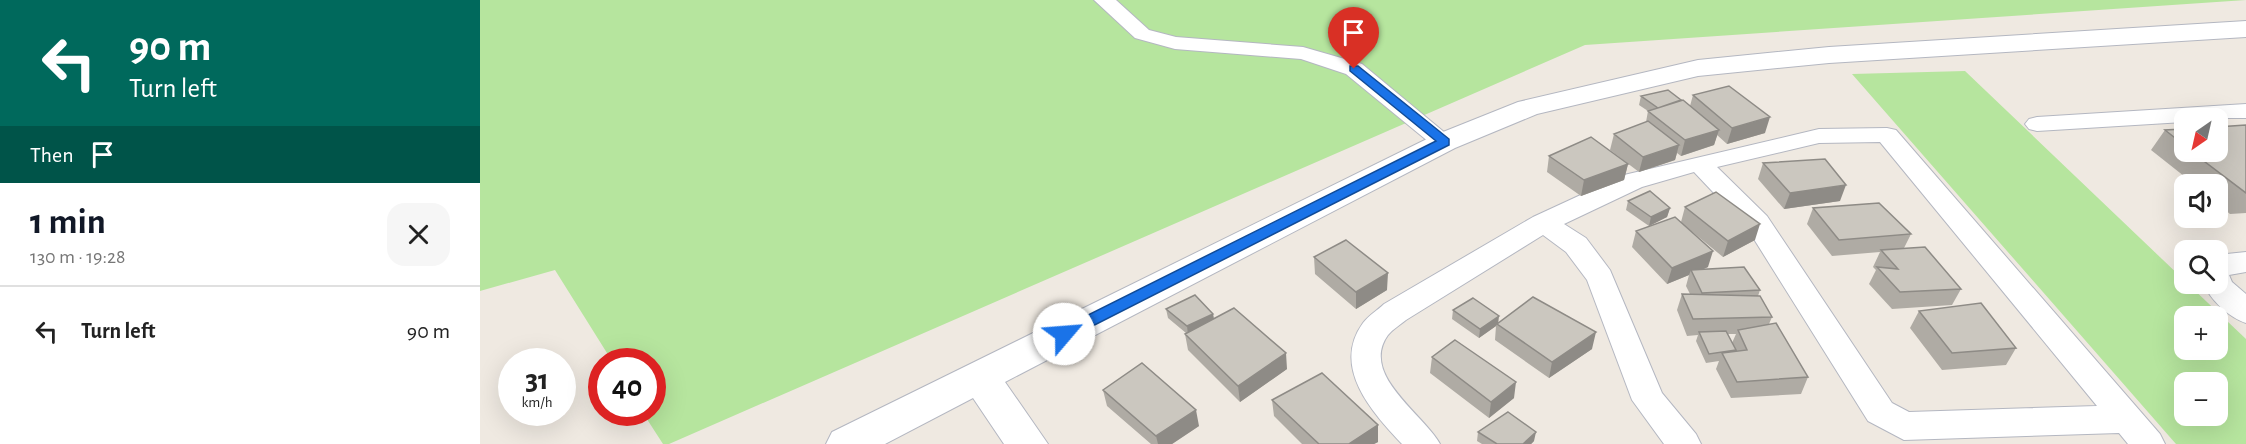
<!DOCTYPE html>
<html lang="en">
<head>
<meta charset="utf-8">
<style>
	:root { --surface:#fff; --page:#f6f6f6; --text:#222; --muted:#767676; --line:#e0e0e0; --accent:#111827 }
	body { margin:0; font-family:"Alegreya Sans",sans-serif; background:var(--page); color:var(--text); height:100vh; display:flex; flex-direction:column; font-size:22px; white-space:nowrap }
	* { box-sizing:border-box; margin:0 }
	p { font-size:20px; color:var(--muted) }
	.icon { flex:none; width:33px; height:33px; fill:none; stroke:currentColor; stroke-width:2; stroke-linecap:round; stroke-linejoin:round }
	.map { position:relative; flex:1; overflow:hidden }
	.drawer { display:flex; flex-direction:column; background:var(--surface); width:480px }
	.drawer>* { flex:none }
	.hud { background:#00695c; color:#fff; overflow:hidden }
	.needle { width:39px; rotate:214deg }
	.tools { position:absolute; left:1694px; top:108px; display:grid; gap:12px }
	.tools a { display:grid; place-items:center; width:54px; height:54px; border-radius:12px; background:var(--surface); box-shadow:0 6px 24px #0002; font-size:30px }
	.speed { position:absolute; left:18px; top:348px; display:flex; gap:12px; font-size:30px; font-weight:700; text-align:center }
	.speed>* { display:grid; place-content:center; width:78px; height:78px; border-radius:50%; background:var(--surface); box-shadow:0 6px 24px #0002; line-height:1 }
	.speed small { font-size:15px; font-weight:400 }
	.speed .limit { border:9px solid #d22; background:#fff; color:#111 }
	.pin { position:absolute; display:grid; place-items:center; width:51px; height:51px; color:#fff; margin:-62px -26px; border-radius:50% 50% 50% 0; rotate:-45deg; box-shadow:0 0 6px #0007 }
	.pin .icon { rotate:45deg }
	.me { position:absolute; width:66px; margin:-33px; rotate:63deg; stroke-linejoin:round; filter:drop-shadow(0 0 4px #0008) }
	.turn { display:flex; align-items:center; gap:21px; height:126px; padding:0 30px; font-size:27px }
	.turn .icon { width:78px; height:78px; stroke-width:2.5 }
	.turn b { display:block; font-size:42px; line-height:51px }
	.then { display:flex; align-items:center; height:57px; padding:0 30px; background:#0003; gap:12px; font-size:22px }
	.round { display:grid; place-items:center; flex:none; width:63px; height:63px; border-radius:18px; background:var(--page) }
	.summary { display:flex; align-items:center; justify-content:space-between; height:102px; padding:0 30px }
	h1 { font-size:36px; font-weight:700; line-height:45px; color:var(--accent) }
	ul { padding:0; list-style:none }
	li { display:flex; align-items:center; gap:18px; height:90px; padding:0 30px; border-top:2px solid var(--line) }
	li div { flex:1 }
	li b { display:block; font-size:22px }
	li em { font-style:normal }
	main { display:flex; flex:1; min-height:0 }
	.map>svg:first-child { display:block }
	.green { fill:#b6e59e; fill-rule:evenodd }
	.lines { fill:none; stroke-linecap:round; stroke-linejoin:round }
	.street-casing { stroke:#b4b7c1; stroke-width:2 }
	.secondary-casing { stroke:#b4b7c1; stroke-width:2 }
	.street { fill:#fff; fill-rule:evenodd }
	.secondary { fill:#fff; fill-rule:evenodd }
	.wall { fill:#afaba4; fill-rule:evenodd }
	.shaded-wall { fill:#8e8b86 }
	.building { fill:#cbc7bf; stroke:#8e8b86; stroke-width:1.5 }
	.route { fill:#1a73e8; stroke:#114b97; stroke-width:1.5 }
</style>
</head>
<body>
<main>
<section class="drawer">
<div class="hud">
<div class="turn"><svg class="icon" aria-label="left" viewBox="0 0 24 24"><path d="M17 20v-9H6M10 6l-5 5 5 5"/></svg><div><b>90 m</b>Turn left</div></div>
<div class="then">Then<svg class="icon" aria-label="arrive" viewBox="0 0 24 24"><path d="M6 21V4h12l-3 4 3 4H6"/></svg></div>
</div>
<div class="summary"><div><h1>1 min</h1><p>130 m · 19:28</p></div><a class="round"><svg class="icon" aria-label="close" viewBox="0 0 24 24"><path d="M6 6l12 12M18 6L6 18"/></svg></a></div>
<ul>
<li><svg class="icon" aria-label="left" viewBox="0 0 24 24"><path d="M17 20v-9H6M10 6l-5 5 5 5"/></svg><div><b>Turn left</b></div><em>90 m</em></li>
</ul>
</section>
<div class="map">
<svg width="1766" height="444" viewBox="0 0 1766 444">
	<rect width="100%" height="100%" fill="#efe9e1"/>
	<!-- green -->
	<path class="green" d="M 0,0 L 1766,0 L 1105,45 L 189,444 L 183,444 L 163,413 L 172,412 L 172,362 L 132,361 L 75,270 L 0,291 Z
		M 1485,71 L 1704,280 L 1704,284 L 1708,284 L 1766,339 L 1766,444 L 1696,444 L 1372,74 ZM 1704,316 L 1737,316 L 1737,350 L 1704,350 ZM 1704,382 L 1737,382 L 1737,416 L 1704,416 Z"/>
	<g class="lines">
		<defs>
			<path id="street" d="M 614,0 L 636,0 L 669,30 L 696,37 L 823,47 L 882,64 L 976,142 L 973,147 L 964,149 L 955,147 L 866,74 L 821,59 L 695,49 L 655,38 Z
				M 1766,104 L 1766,118 L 1704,118 L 1704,122 L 1557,131 L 1549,129 L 1545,124 L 1549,119 L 1557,117 Z
				M 1407,128 L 1416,130 L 1680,434 L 1685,444 L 1648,444 L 1639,433 L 1424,440 L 1388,421 L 1267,228 L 1214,172 L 1162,187 L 1084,224 L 1106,238 L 1130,270 L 1182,393 L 1216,434 L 1221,444 L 1184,444 L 1152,400 L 1107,280 L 1086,252 L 1063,235 L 926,320 C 920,325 913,329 908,335 C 879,375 945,415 960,444 L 922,444 C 892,412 851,367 883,323 C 889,315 898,310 904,304 L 1053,217 L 1144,175 L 1339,129 ZM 1400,142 L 1617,406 L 1429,412 L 1412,403 L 1287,216 L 1237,167 L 1339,143 Z
				M 1766,252 L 1766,272 L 1749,275 L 1752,282 L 1766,294 L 1766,323 C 1750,318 1730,300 1724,284 L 1737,284 L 1737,255 Z"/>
			<path id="secondary" d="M 1766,21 L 1766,37 L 1349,63 L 1218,76 L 1057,114 L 975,148 L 525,382 L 568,444 L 524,444 L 493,398 L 405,444 L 346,444 L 352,432 L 953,136 L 1038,102 L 1218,60 L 1349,47 Z"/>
		</defs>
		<!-- street casing -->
		<use href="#street" class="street-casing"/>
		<!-- secondary casing -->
		<use href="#secondary" class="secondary-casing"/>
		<!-- street -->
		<use href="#street" class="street"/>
		<!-- secondary -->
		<use href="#secondary" class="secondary"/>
	</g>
	<!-- wall -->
	<path class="wall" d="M 1213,95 L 1285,133 L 1247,144 L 1237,135 L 1234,145 L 1201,156 L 1197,153 L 1195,160 L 1159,172 L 1130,150 L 1134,134 L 1166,122 L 1168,111 L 1159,105 L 1161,96 L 1201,100 L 1210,106 Z
		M 1766,125 L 1766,213 L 1750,214 L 1737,203 L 1737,184 L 1714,184 L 1671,150 L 1685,130 L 1704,129 L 1704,152 L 1737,152 Z
		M 1069,156 L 1148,164 L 1144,180 L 1101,196 L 1067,172 Z
		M 1283,163 L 1360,201 L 1304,209 L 1278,179 Z
		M 1148,201 L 1190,208 L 1187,217 L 1169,226 L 1146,210 Z
		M 1205,207 L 1275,240 L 1243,257 L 1210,230 L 1228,267 L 1223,269 L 1280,290 L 1278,296 L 1292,317 L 1289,324 L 1328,377 L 1321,394 L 1251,398 L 1236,369 L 1239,361 L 1226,363 L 1216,341 L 1218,335 L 1207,336 L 1197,310 L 1202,294 L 1210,294 L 1206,286 L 1209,275 L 1187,284 L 1152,247 L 1156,231 L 1201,222 ZM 1248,334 L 1256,334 L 1252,343 Z
		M 1333,208 L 1431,234 L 1424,248 L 1481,289 L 1472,305 L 1412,309 L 1389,284 L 1396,270 L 1393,267 L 1400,252 L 1352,256 L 1327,224 Z
		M 834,257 L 907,290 L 876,309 L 835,274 Z
		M 686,309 L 733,314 L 734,318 L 807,369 L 760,402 L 708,350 L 705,334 L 706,333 L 688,318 Z
		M 973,310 L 1018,323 L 1112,349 L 1069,378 L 1015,340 L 1016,326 L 999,338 L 972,319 Z
		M 1439,311 L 1536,348 L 1526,365 L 1462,370 L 1430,328 Z
		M 952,357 L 1034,398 L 1009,418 L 950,373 Z
		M 623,390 L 719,426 L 692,444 L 671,444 L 627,406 Z
		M 792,400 L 898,425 L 898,442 L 894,444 L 822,444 L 794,416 Z
		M 998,432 L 1054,441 L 1051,444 L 1002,444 L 997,441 Z"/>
	<!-- shaded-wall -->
	<path class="shaded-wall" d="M 1290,117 L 1285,133 L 1247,144 L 1252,128 Z
		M 1239,130 L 1234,145 L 1201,156 L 1205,140 Z
		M 1199,145 L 1195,160 L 1159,172 L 1163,157 Z
		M 1148,164 L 1144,180 L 1101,196 L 1104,180 Z
		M 1366,185 L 1360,201 L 1304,209 L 1310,193 Z
		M 1190,208 L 1187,217 L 1169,226 L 1171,217 Z
		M 1280,224 L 1275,240 L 1243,257 L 1248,241 Z
		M 1233,251 L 1228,267 L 1213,274 L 1211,270 L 1209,275 L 1187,284 L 1192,268 Z
		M 908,273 L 907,290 L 876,309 L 876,292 Z
		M 733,314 L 734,323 L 708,335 L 707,326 Z
		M 1019,316 L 1018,325 L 1017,324 L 1016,326 L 999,338 L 1000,329 Z
		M 1116,332 L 1112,349 L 1069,378 L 1072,362 Z
		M 806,353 L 807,369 L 760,402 L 758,386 Z
		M 1036,382 L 1034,398 L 1009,418 L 1011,402 Z
		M 716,410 L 719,426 L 692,444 L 678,444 L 676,436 Z
		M 898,425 L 898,442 L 894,444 L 869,444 Z
		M 1056,432 L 1054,441 L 1051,444 L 1043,444 Z"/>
	<!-- building -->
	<path class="building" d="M 1249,86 L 1290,117 L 1252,128 L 1213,95 Z
		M 1188,90 L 1201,100 L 1178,108 L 1161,96 Z
		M 1203,100 L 1239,130 L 1205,140 L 1168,111 Z
		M 1168,121 L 1199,145 L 1163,157 L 1134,134 Z
		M 1766,125 L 1766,193 L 1712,152 L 1737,152 L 1737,127 Z
		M 1704,129 L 1704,145 L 1685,130 Z
		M 1111,137 L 1148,164 L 1104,180 L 1069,156 Z
		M 1345,159 L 1366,185 L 1310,193 L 1283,163 Z
		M 1170,191 L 1190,208 L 1171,217 L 1148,201 Z
		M 1236,192 L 1280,224 L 1248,241 L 1205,207 Z
		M 1399,203 L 1431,234 L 1359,240 L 1333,208 Z
		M 1195,217 L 1233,251 L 1192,268 L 1156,231 Z
		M 866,240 L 908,273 L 876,292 L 834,257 Z
		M 1445,247 L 1481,289 L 1420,292 L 1397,267 L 1418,269 L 1401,250 Z
		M 1264,267 L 1280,290 L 1222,293 L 1211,270 Z
		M 1202,294 L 1280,296 L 1292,317 L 1213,319 Z
		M 715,295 L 733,314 L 707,326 L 686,309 Z
		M 1053,297 L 1116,332 L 1072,362 L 1017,324 Z
		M 993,298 L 1019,316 L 1000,329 L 973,310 Z
		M 1501,303 L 1536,348 L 1472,353 L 1439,311 Z
		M 754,308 L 806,353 L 758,386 L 705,334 Z
		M 1296,323 L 1328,377 L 1257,382 L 1242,353 L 1267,350 L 1258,330 Z
		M 1246,331 L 1256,350 L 1229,354 L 1219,332 Z
		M 975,340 L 1036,382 L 1011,402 L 952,357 Z
		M 662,363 L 716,410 L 676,436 L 623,390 Z
		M 842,373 L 898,425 L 869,444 L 839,444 L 792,400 Z
		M 1028,412 L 1056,432 L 1043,444 L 1017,444 L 998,432 Z"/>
	<!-- route -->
	<path class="route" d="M 870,66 L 878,66 L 969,139 L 969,145 L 589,338 L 578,338 L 576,334 L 578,330 L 956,141 L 870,71 Z"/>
</svg>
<div class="tools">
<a><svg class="needle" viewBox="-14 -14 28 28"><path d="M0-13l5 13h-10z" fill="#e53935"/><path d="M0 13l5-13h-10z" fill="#767676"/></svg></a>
<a><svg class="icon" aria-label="sound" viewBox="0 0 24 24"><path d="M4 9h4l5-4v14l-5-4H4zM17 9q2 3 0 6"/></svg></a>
<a><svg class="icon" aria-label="search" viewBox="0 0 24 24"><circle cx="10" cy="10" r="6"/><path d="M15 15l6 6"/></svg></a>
<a>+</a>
<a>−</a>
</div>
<div class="speed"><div>31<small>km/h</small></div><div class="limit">40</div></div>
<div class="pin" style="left:874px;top:69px;background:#d93025"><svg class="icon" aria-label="arrive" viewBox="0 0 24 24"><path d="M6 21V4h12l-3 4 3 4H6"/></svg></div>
<svg class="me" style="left:584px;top:334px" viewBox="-20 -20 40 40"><circle r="19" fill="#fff"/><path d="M0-13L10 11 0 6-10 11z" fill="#1a73e8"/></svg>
</div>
</main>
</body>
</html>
